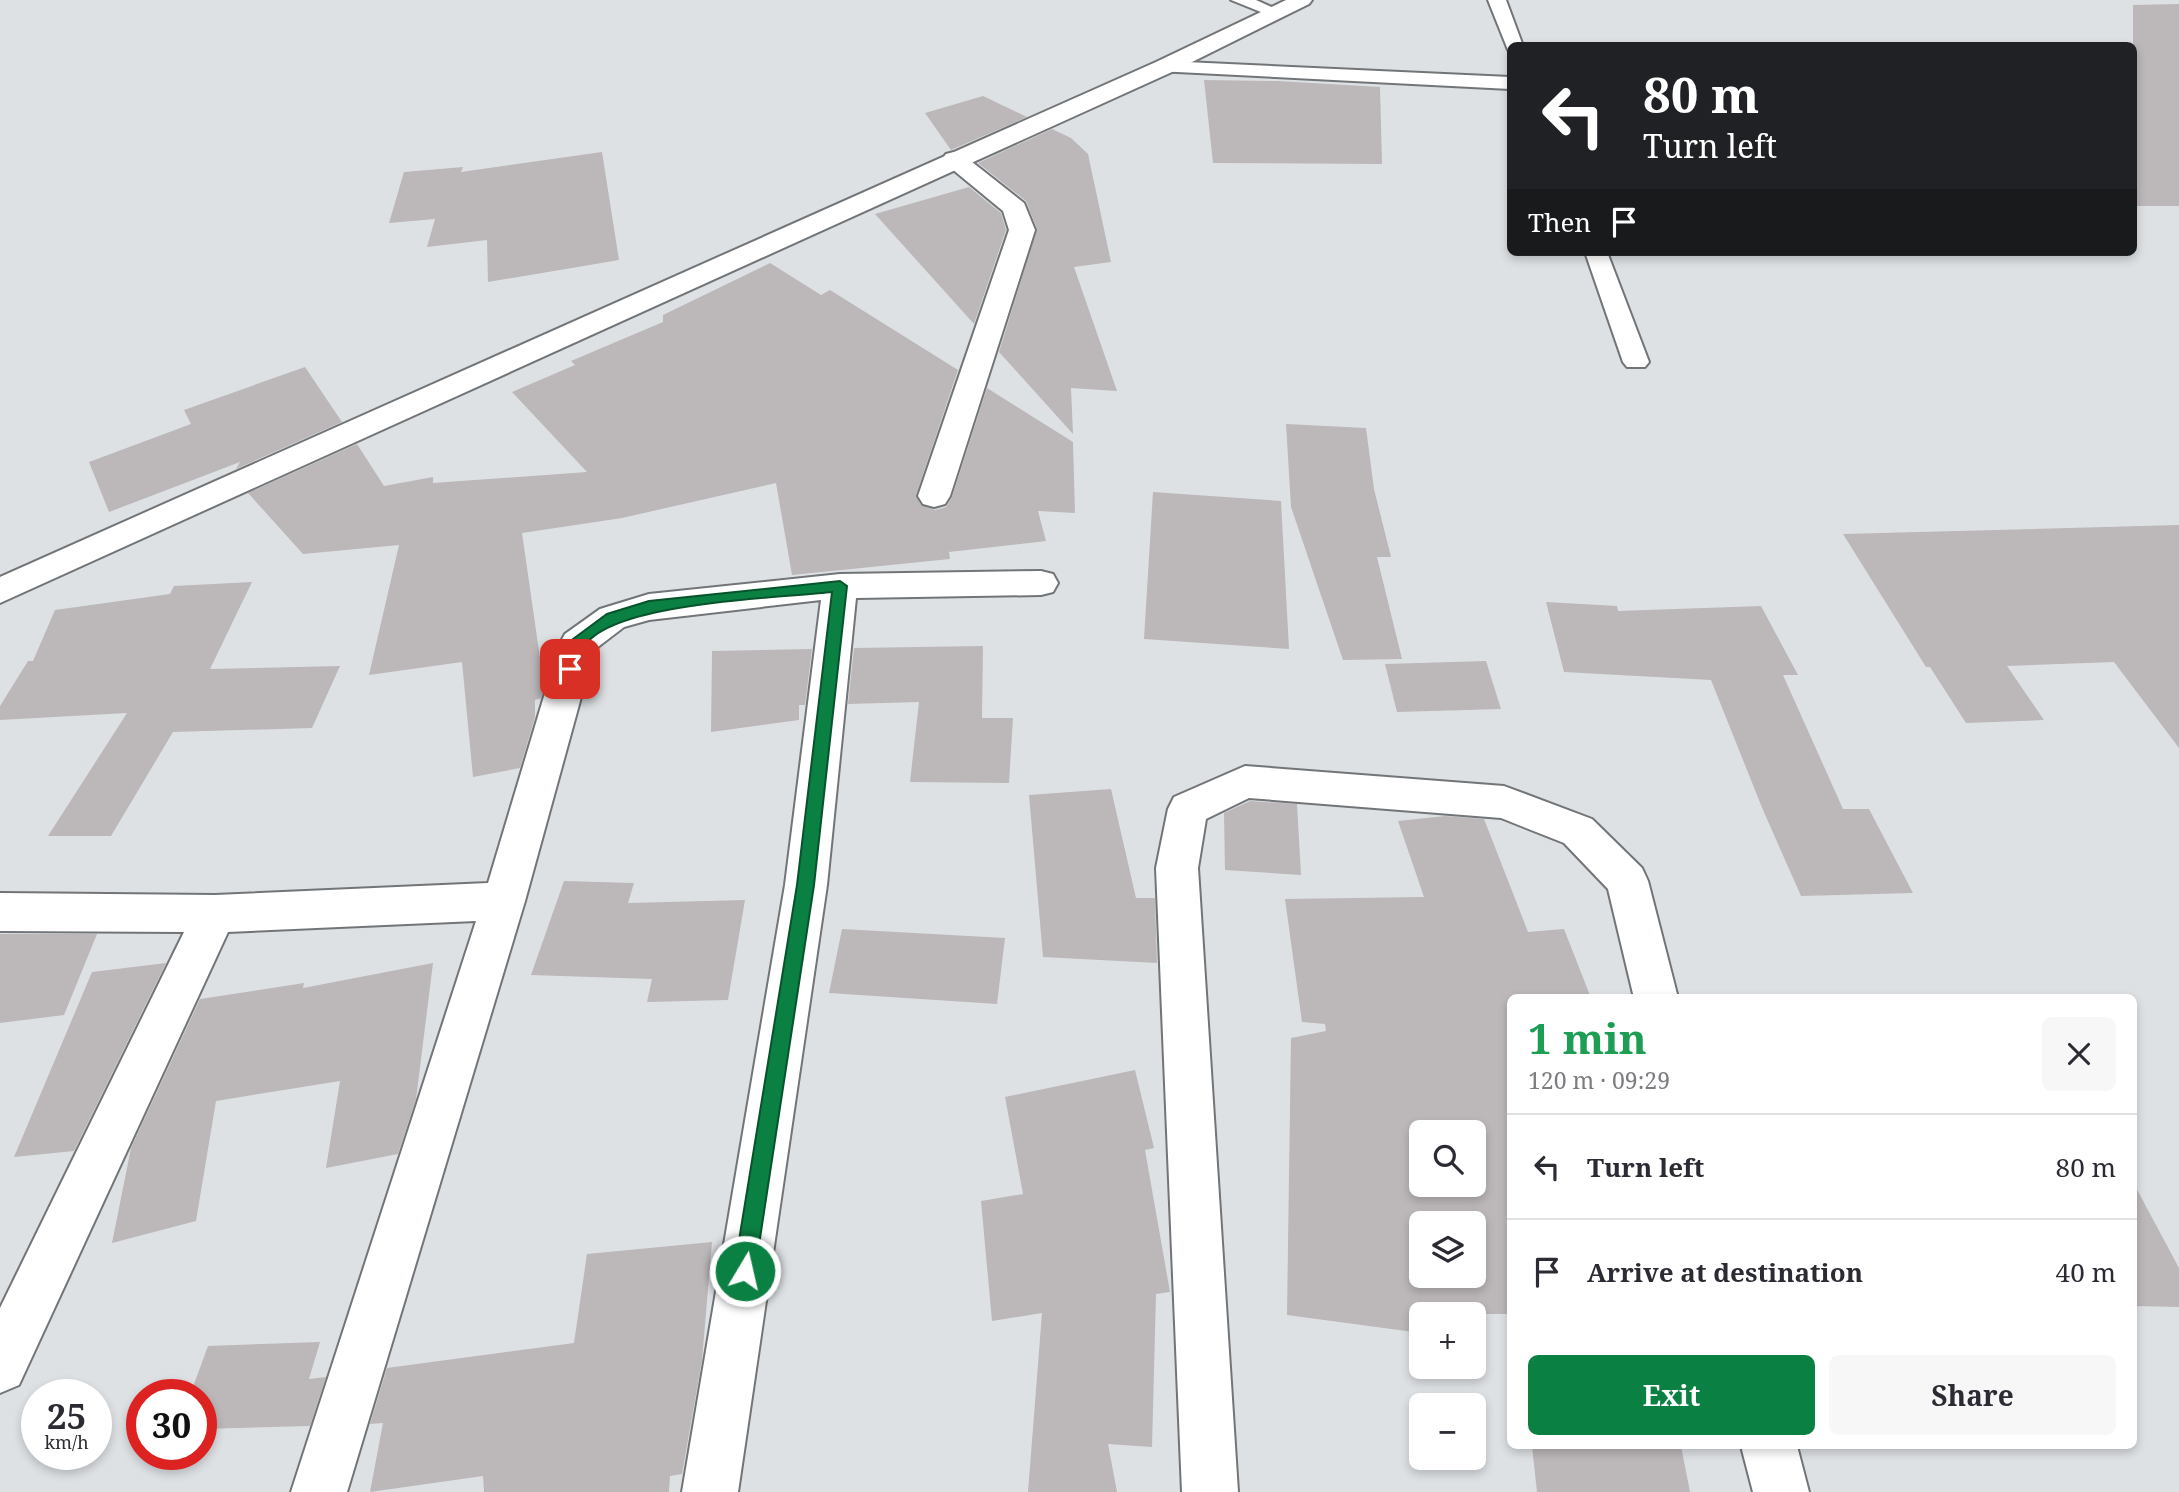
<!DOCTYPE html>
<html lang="en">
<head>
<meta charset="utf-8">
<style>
	:root { --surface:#fff; --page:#f7f7f7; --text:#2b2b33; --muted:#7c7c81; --line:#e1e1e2; --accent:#0b8043 }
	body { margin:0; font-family:"Noto Serif",serif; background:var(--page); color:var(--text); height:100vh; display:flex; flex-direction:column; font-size:26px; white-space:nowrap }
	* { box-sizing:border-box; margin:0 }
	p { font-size:23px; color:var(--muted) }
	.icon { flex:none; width:38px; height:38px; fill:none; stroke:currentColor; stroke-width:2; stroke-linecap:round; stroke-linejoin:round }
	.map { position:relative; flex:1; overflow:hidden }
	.sheet { position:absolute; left:1507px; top:994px; width:630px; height:455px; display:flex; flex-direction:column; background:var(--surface); border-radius:10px; box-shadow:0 4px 10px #0003 }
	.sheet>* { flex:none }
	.hud { position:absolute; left:1507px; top:42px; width:630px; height:214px; border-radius:10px; box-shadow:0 4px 10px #0003; background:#202124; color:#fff; overflow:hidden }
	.controls { position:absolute; left:1409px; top:1120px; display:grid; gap:14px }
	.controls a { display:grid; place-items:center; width:77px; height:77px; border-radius:10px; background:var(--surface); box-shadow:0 4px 10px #0003; font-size:35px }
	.speed { position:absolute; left:21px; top:1379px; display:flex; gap:14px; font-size:35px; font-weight:700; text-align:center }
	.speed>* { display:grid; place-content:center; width:91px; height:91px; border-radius:50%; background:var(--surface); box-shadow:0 4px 10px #0003; line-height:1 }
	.speed small { font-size:18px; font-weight:400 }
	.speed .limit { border:10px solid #d22; background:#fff; color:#111 }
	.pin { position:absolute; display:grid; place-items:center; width:60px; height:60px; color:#fff; margin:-30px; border-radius:14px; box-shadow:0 4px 10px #0006 }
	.me { position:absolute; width:77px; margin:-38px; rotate:9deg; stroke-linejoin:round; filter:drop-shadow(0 0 5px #0008) }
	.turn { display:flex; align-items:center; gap:24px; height:147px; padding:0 21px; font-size:32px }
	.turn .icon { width:91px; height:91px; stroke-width:2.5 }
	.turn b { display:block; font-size:49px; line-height:60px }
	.then { display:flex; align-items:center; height:66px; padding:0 21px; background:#0003; gap:14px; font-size:26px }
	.round { display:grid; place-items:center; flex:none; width:74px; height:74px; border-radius:10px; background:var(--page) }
	.head { display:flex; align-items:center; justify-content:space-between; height:119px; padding:0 21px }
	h1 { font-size:42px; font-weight:700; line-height:52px; color:#1e9e55 }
	.button { display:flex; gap:14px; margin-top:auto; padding:14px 21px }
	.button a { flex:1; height:80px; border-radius:10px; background:var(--accent); color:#fff; font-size:28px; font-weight:700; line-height:80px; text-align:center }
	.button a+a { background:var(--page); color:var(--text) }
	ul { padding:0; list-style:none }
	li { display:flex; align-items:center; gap:21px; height:105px; padding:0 21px; border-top:2px solid var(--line) }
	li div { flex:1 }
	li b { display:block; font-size:26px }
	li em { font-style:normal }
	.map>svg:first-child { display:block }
	.building { fill:#bcb7b9; fill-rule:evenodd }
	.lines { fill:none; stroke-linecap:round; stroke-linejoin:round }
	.lane-casing { stroke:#727578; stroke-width:4 }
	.street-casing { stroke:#727578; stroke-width:4 }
	.secondary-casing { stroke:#727578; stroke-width:4 }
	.lane { fill:#fff; fill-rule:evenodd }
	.street { fill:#fff; fill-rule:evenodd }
	.secondary { fill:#fff; fill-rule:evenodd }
	.route { fill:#0b8043; stroke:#07532c; stroke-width:2 }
</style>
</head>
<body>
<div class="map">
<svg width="2179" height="1492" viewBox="0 0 2179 1492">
	<rect width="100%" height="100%" fill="#dee1e4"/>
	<!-- building -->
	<path class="building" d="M 2179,4 L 2179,206 L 2133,206 L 2133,5 Z
		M 1204,80 L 1278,81 L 1380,87 L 1382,164 L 1213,163 Z
		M 983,96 L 1027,117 L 951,150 L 925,113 Z
		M 1052,129 L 1071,138 L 1088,154 L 1111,262 L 1074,267 L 1117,391 L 1071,388 L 1073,434 L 999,352 L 1037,229 L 1026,201 L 978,163 Z
		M 602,152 L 619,260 L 488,282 L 487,240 L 427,247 L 435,219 L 389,223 L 404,172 L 463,167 L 461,172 Z
		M 969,187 L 1001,213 L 1006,230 L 974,324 L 875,214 Z
		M 770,263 L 821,295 L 830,290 L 958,370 L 916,495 L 921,505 L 935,510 L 946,507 L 952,497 L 987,388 L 1073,442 L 1075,513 L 1038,511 L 1046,541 L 949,552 L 950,559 L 792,575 L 776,483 L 622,518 L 522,533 L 544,686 L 541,698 L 535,700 L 535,717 L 520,768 L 473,777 L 462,662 L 369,675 L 399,545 L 303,554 L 248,493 L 357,444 L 384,486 L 433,477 L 433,483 L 587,472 L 512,392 L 575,365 L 571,361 L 663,322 L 663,315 Z
		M 305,367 L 342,422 L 236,469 L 240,462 L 109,512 L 89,462 L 191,424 L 184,410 Z
		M 1286,424 L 1366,428 L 1374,489 L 1391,557 L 1377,557 L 1402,659 L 1343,660 L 1291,507 Z
		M 1153,492 L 1281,501 L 1289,649 L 1144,639 Z
		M 2179,525 L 2179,748 L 2114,662 L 2007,666 L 2044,720 L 1966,723 L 1930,667 L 1926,667 L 1843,534 Z
		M 252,582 L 210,669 L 340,666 L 312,728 L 173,732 L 111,836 L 48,836 L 127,713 L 0,720 L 0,706 L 28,661 L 33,661 L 55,610 L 170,594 L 174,586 Z
		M 1546,602 L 1617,606 L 1618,611 L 1761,606 L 1798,675 L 1783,675 L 1843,809 L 1869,809 L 1913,893 L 1801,896 L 1763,810 L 1711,680 L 1564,672 Z
		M 983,646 L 982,718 L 1013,718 L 1009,783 L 910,782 L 919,702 L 848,704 L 854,648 Z
		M 812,649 L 805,705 L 799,705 L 799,720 L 711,732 L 712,651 Z
		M 1486,661 L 1501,709 L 1397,712 L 1385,664 Z
		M 1111,789 L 1136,898 L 1155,898 L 1157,963 L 1043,957 L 1029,795 Z
		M 1250,801 L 1297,804 L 1301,875 L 1225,870 L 1224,813 Z
		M 1445,816 L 1484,819 L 1528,932 L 1564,929 L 1591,998 L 1510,998 L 1510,1314 L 1421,1314 L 1421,1333 L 1287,1315 L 1291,1038 L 1326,1031 L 1325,1024 L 1302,1022 L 1285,899 L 1424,897 L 1398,821 ZM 1421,1132 L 1474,1132 L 1474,1185 L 1421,1185 ZM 1421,1223 L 1474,1223 L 1474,1276 L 1421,1276 Z
		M 564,881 L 634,883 L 628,903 L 745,900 L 728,1000 L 647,1002 L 652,979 L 531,975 Z
		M 842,929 L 1005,938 L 997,1004 L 829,993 Z
		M 0,934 L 97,934 L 64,1015 L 0,1023 Z
		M 166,963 L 74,1151 L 14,1157 L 92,972 Z
		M 433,963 L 416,1099 L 398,1154 L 326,1168 L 340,1081 L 216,1101 L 196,1221 L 112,1243 L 131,1148 L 200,999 L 304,983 L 303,988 Z
		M 1135,1070 L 1154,1148 L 1145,1150 L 1170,1292 L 1156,1294 L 1152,1447 L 1108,1444 L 1117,1492 L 1028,1492 L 1042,1313 L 992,1321 L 981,1201 L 1023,1194 L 1005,1097 Z
		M 2133,1182 L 2179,1268 L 2179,1307 L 2133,1306 Z
		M 712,1242 L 702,1360 L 682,1474 L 670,1476 L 669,1492 L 484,1492 L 483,1476 L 370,1492 L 383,1423 L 370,1424 L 387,1368 L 574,1343 L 587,1254 Z
		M 320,1342 L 309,1379 L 326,1377 L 310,1426 L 201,1429 L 201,1395 L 190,1395 L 208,1346 Z
		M 1532,1446 L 1681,1446 L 1690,1492 L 1537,1492 Z"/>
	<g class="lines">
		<defs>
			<path id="lane" d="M 1231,0 L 1256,0 L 1285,13 L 1276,18 Z
				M 1488,0 L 1506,0 L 1523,46 L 1510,46 L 1510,51 L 1508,50 Z
				M 1164,61 L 1510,77 L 1510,89 L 1157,71 L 1155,67 L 1157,63 Z
				M 1585,252 L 1607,252 L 1649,362 L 1645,367 L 1627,367 L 1623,362 Z"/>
			<path id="street" d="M 954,152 L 962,154 L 1024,203 L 1035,230 L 950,496 L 945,504 L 934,507 L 923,504 L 918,496 L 1009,230 L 1003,211 L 946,164 L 942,159 L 946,154 Z
				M 1041,571 L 1053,574 L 1058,583 L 1053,592 L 1041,595 L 856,598 L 827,885 L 738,1492 L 682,1492 L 785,885 L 821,600 L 649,620 L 624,627 L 594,650 L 525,901 L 347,1492 L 291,1492 L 476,921 L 228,932 L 19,1385 L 0,1393 L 0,1308 L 184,932 L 0,931 L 0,893 L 215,895 L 488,883 L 560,643 L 565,634 L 600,609 L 649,594 L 840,574 Z
				M 1245,766 L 1504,786 L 1592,819 L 1642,868 L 1648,881 L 1678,998 L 1634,998 L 1608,889 L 1564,843 L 1501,818 L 1249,798 L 1206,819 L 1198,868 L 1238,1492 L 1182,1492 L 1156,868 L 1168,809 L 1174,797 Z
				M 1741,1446 L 1797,1446 L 1809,1492 L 1753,1492 Z"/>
			<path id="secondary" d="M 1286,0 L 1312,0 L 1309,4 L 1172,72 L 0,603 L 0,577 L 1156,62 Z"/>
		</defs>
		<!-- lane casing -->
		<use href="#lane" class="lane-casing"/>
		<!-- street casing -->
		<use href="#street" class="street-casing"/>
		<!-- secondary casing -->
		<use href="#secondary" class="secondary-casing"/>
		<!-- lane -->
		<use href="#lane" class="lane"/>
		<!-- street -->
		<use href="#street" class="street"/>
		<!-- secondary -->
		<use href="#secondary" class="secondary"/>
	</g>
	<!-- route -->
	<path class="route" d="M 840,581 L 847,586 L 814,885 L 755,1271 L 752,1279 L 745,1282 L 737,1279 L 734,1271 L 797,885 L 832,592 C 780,598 610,602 584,647 C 580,655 580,665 576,673 L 565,673 L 563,669 L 573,639 L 607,614 L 649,601 Z"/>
</svg>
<div class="controls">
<a><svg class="icon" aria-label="search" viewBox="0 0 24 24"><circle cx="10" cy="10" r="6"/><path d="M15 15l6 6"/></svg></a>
<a><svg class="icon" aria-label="layers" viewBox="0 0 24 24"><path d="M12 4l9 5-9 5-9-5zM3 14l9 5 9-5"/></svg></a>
<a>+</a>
<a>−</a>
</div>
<div class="speed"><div>25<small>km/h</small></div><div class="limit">30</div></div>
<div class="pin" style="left:570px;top:669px;background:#d93025"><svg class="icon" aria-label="arrive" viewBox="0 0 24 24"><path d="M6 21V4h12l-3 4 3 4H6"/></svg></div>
<svg class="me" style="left:745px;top:1271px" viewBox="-20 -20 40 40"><circle r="17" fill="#0b8043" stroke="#fff" stroke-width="3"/><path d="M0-11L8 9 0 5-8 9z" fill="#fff"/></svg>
<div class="hud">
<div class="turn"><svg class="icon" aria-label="left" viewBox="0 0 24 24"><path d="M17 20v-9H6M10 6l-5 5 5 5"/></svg><div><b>80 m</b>Turn left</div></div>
<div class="then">Then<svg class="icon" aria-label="arrive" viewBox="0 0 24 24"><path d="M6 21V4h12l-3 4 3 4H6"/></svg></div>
</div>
<section class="sheet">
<div class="head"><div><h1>1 min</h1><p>120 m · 09:29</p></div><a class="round"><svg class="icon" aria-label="close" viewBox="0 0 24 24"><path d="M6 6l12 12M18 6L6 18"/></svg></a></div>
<ul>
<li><svg class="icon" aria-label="left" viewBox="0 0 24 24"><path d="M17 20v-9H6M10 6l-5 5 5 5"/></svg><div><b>Turn left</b></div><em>80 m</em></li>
<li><svg class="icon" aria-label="arrive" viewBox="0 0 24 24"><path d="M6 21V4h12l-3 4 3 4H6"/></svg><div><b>Arrive at destination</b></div><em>40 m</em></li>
</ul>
<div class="button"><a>Exit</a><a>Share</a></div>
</section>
</div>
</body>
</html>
